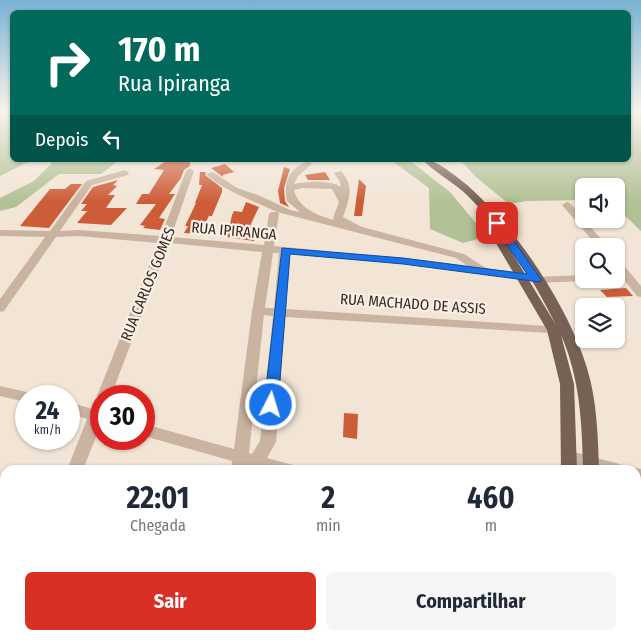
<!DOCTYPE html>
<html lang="pt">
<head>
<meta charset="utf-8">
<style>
	:root { --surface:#fff; --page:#f6f6f7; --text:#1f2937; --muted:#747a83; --accent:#d93025 }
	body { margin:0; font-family:"Fira Sans Condensed",sans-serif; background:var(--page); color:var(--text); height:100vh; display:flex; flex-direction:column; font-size:19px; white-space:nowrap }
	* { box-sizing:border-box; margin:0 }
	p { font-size:16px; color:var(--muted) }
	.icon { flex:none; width:28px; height:28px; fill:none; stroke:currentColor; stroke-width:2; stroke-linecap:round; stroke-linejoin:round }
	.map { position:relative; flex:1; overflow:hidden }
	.sheet { position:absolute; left:0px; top:465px; width:641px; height:175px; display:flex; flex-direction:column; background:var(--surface); border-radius:15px 15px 0 0; box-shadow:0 1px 4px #0004 }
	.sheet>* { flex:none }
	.guide { position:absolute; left:10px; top:10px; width:621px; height:152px; border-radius:8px; box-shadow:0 1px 4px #0004; background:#00695c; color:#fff; overflow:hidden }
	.controls { position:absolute; left:575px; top:178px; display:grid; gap:10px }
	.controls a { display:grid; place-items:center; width:50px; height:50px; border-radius:8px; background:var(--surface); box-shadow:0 1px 4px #0004; font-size:25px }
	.speed { position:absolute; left:15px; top:385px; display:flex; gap:10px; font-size:25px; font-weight:700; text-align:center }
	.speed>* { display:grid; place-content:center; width:65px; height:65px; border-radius:50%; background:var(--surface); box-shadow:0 1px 4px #0004; line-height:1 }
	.speed small { font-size:12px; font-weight:400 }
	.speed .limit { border:8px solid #d22; background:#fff; color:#111 }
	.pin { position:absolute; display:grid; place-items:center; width:42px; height:42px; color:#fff; margin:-21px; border-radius:10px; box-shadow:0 2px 8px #0006 }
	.me { position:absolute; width:55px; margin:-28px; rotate:5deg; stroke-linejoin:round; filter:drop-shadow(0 0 4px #0008) }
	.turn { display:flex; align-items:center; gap:18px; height:105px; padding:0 25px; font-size:22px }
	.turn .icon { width:65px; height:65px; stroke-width:2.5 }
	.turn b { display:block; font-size:35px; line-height:42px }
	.then { display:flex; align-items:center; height:48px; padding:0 25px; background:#0003; gap:10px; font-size:19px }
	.eta { display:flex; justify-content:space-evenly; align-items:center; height:85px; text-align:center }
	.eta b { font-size:30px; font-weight:700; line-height:35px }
	.cta { display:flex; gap:10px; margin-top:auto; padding:10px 25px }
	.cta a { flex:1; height:58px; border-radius:8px; background:var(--accent); color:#fff; font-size:20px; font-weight:700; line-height:58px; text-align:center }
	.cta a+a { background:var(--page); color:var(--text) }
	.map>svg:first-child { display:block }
	.green { fill:#b2c195 }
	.building { fill:#cd5d38 }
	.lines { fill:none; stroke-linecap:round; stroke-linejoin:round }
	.minor { fill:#cab4a1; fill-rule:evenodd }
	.major { fill:#776054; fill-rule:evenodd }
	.route { fill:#1a73e8; stroke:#114b97 }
	.labels { text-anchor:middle; stroke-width:4.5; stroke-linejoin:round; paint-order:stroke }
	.street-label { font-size:15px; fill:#342924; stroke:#faefe2 }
</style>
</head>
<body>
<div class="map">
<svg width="641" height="640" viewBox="0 0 641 640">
	<rect width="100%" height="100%" fill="#f2e5d5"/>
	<!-- green -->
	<path class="green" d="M 0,112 L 12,112 L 12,160 L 41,160 L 26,163 L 0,176 Z
		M 629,112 L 641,112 L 641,231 L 616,207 L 616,186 L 584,186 L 584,200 L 527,201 L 509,204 L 476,177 L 460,160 L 629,160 Z
		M 52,160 L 128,160 L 118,161 L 101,174 L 59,174 L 16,207 L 0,211 L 0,198 L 34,181 L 51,164 Z
		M 391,160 L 409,160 L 450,192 L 480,228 L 482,238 L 463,243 L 430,229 L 429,188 Z"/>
	<!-- building -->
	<path class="building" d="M 174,160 L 190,160 L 190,166 L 184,170 L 181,178 L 169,194 L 175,194 L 159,218 L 165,219 L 160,230 L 143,228 L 145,226 L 140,225 L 156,204 L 136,204 L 142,194 L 149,194 L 164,170 L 154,169 L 166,161 L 174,162 Z
		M 225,164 L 234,172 L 223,175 L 223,177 L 211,168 Z
		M 284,167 L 290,169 L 284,188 L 285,201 L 289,207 L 280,203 L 278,191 Z
		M 200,172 L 206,172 L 205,175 L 222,188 L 222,192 L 212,216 L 209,216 L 199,234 L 184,233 L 188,226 L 185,226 L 196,203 L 195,203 L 202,185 L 199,185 Z
		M 325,172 L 330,180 L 308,180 L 305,175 Z
		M 359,179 L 366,186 L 362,216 L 354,216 Z
		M 118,180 L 113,185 L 117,186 L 108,195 L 115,195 L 106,208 L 127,208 L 111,225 L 77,223 L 87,211 L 81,211 L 87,204 L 81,204 L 93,187 Z
		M 71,184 L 82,184 L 49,228 L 20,226 L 50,189 L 65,189 Z
		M 246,202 L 259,207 L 250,226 L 260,227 L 254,241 L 227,237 L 232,215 L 234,211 L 242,212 Z
		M 626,288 L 633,296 L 607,297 L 600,290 Z
		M 344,413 L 358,414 L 357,439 L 343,437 Z"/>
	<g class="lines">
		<!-- minor -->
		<path class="minor" d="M 308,161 L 312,164 L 298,176 L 294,184 C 306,181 332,180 341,187 L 339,180 L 334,173 L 341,171 C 355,186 349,200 343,217 L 362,227 L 464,254 L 486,268 L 522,273 L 536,277 L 584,275 L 584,279 L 589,279 L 584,281 L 536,283 L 521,279 L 403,264 L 290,254 L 286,309 L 562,327 L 567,328 L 568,331 L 567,334 L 285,317 L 276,442 L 267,458 L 293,465 L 295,470 L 231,470 L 232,461 L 144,436 L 144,424 L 234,449 L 252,311 L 262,252 L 169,243 L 111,396 L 101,396 L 101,424 L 83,470 L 67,470 L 87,419 L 69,413 L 69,402 L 92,409 L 96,400 L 99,399 L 97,396 L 158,243 L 79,236 L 56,237 L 4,311 L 0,312 L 0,299 L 45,237 L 0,236 L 0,230 L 50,231 L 86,181 L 125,170 L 129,173 L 128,175 L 92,185 L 60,231 L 79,230 L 161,236 L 186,171 L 190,168 L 194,171 L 171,237 L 264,245 L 269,214 L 271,212 L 277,212 C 255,201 223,191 206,174 L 213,172 L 237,188 L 258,195 L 290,210 L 300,212 L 287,201 C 283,182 289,168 308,161 ZM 302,188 L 332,189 L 339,202 L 333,218 L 334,220 C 317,215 299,209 294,190 ZM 277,212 L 456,258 L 468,266 L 403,258 L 274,246 L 279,214 ZM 273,253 L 279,253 L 274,308 L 265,308 ZM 264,315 L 273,316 L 260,441 L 252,454 L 249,453 Z
			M 567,202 L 570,203 L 607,246 L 597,246 L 562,205 Z
			M 616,260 L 620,261 L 641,286 L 641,297 L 637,296 L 616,270 Z
			M 0,386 L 31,393 L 33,396 L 26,396 L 26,402 L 0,396 Z
			M 570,451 L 616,463 L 622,465 L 624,470 L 591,470 L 564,463 L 562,458 L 564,453 Z
			M 636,468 L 641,469 L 641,483 L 636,482 L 636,470 L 631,470 Z
			M 0,596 L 5,598 L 5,618 L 0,616 Z
			M 62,635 L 91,635 L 93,640 L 64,640 Z
			M 203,635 L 223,635 L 223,640 L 203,640 Z
			M 225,635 L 245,635 L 245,640 L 225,640 Z"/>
		<!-- major -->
		<path class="major" d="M 423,160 C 435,160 443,167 453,174 C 507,213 568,304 587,368 C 597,401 598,436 599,470 L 583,470 C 582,423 580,378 561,335 L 574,384 L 577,470 L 561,470 L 560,384 L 547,330 L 493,238 L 494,236 L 502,236 L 556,325 C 533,279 505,233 468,196 C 454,182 436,174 423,160 Z
			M 556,635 L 576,635 L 576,640 L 556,640 Z
			M 581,635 L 601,635 L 602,640 L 582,640 Z"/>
	</g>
	<!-- sky -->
	<linearGradient id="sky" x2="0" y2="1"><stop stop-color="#79b2d2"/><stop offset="0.55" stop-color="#f9f3ec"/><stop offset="1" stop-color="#f9f3ec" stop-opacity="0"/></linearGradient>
	<rect width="641" height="202" fill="url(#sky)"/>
	<!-- route -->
	<path class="route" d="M 497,220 L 500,221 L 540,278 L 542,280 L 540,282 L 403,264 L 290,254 L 278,405 L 276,408 L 266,408 L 264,405 L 282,248 L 403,258 L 527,274 L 492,223 Z"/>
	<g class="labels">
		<!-- street labels -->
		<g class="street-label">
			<text transform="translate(234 231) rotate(5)" y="5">RUA IPIRANGA</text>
			<text transform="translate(148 284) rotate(-68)" y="5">RUA CARLOS GOMES</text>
			<text transform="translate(413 304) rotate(4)" y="5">RUA MACHADO DE ASSIS</text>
		</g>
	</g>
</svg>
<div class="controls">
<a><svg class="icon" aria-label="sound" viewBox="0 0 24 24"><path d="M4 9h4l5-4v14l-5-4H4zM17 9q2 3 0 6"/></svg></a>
<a><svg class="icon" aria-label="search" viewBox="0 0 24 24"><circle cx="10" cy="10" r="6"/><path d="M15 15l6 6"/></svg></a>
<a><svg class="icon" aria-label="layers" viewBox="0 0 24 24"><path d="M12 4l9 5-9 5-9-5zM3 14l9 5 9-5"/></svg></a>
</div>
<div class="speed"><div>24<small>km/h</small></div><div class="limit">30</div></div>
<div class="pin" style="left:497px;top:223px;background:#d93025"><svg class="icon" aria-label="arrive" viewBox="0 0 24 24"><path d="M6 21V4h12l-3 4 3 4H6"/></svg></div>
<svg class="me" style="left:271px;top:405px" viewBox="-20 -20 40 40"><circle r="17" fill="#1a73e8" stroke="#fff" stroke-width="3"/><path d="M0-11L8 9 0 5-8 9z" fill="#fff"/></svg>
<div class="guide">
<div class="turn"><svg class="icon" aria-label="right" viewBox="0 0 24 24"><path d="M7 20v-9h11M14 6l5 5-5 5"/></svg><div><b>170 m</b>Rua Ipiranga</div></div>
<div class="then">Depois<svg class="icon" aria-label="left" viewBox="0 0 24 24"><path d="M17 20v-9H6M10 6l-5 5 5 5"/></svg></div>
</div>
<section class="sheet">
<div class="eta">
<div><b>22:01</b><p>Chegada</p></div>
<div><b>2</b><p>min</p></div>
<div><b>460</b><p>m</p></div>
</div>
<div class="cta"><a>Sair</a><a>Compartilhar</a></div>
</section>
</div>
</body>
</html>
